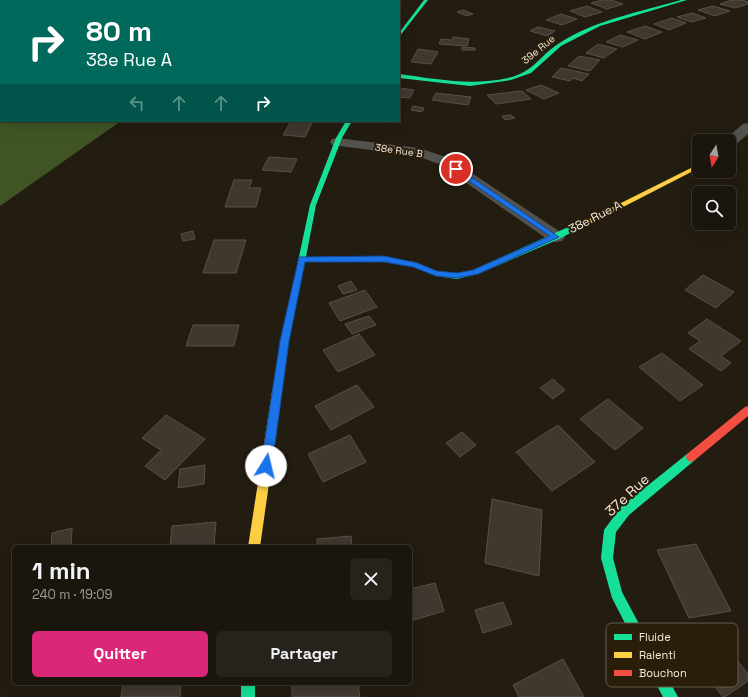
<!DOCTYPE html>
<html lang="fr">
<head>
<meta charset="utf-8">
<style>
	:root { --surface:#1a150d; --page:#27221b; --text:#f1f3f6; --muted:#9f9f9d; --line:#38342e; --accent:#db2777 }
	body { margin:0; font-family:"Space Grotesk",sans-serif; background:var(--page); color:var(--text); height:100vh; display:flex; flex-direction:column; font-size:15px; white-space:nowrap }
	* { box-sizing:border-box; margin:0 }
	p { font-size:13px; color:var(--muted) }
	.icon { flex:none; width:22px; height:22px; fill:none; stroke:currentColor; stroke-width:2; stroke-linecap:round; stroke-linejoin:round }
	.map { position:relative; flex:1; overflow:hidden }
	.panel { position:absolute; left:12px; top:545px; width:400px; height:140px; display:flex; flex-direction:column; background:var(--surface); border-radius:6px; box-shadow:0 4px 16px #0002,0 0 0 1px var(--line) }
	.panel>* { flex:none }
	.top-card { position:absolute; left:0px; top:0px; width:400px; height:122px; box-shadow:0 4px 16px #0002,0 0 0 1px var(--line); background:#00695c; color:#fff; overflow:hidden }
	.needle { width:26px; rotate:191deg }
	.fabs { position:absolute; left:692px; top:134px; display:grid; gap:8px }
	.fabs a { display:grid; place-items:center; width:44px; height:44px; border-radius:6px; background:var(--surface); box-shadow:0 4px 16px #0002,0 0 0 1px var(--line); font-size:20px }
	.pin { position:absolute; display:grid; place-items:center; width:34px; height:34px; color:#fff; margin:-17px; border:2px solid #fff; border-radius:50%; box-shadow:0 1px 4px #0007 }
	.me { position:absolute; width:44px; margin:-22px; rotate:9deg; stroke-linejoin:round; filter:drop-shadow(0 0 3px #0008) }
	.turn { display:flex; align-items:center; gap:14px; height:84px; padding:0 20px; font-size:18px }
	.turn .icon { width:52px; height:52px; stroke-width:2.5 }
	.turn b { display:block; font-size:28px; line-height:34px }
	.lanes { display:flex; align-items:center; height:38px; padding:0 20px; background:#0003; justify-content:center; gap:20px; direction:ltr }
	.lanes .off { opacity:.35 }
	.round { display:grid; place-items:center; flex:none; width:42px; height:42px; border-radius:6px; background:var(--page) }
	.head { display:flex; align-items:center; justify-content:space-between; height:68px; padding:0 20px }
	h1 { font-size:24px; font-weight:700; line-height:30px }
	.action { display:flex; gap:8px; margin-top:auto; padding:8px 20px }
	.action a { flex:1; height:46px; border-radius:6px; background:var(--accent); color:#fff; font-size:16px; font-weight:700; line-height:46px; text-align:center }
	.action a+a { background:var(--page); color:var(--text) }
	.map>svg:first-child { display:block }
	.forest { fill:#415524 }
	.water { fill:#0a5254 }
	.building { fill:#3e382f; stroke:#565046 }
	.lines { fill:none; stroke-linecap:round; stroke-linejoin:round }
	.street { fill:#54524d; fill-rule:evenodd }
	.fast { fill:#16e098; fill-rule:evenodd }
	.slow { fill:#ffcf43; fill-rule:evenodd }
	.jam { fill:#f24e42; fill-rule:evenodd }
	.route { fill:#1a73e8; stroke:#114b97 }
	.labels { text-anchor:middle; stroke-width:4; stroke-linejoin:round; paint-order:stroke }
	.far-street-label { font-size:10px; fill:#f2eade; stroke:#2a1e0a }
	.street-label { font-size:12px; fill:#f2eade; stroke:#2a1e0a }
	.near-street-label { font-size:14px; fill:#f2eade; stroke:#2a1e0a }
	.key { fill:#2a1e0a; stroke:#665b4a; stroke-width:1 }
	.key-label { font-size:11px; fill:#f2eade }
</style>
</head>
<body>
<div class="map">
<svg width="748" height="697" viewBox="0 0 748 697">
	<rect width="100%" height="100%" fill="#231c11"/>
	<!-- forest -->
	<path class="forest" d="M 1,121 L 121,121 L 0,206 L 0,122 Z"/>
	<!-- water -->
	<path class="water" d="M 68,0 L 265,0 L 65,1 Z"/>
	<!-- building -->
	<path class="building" d="M 602,0 L 611,0 L 623,4 L 607,9 L 591,3 Z
		M 732,0 L 742,0 L 748,2 L 748,4 L 735,8 L 720,4 Z
		M 587,6 L 602,12 L 585,17 L 570,11 Z
		M 713,6 L 730,11 L 715,16 L 698,10 Z
		M 463,10 L 473,14 L 467,16 L 457,12 Z
		M 692,13 L 706,18 L 691,22 L 677,17 Z
		M 561,14 L 577,19 L 562,25 L 546,20 Z
		M 672,18 L 686,23 L 669,30 L 654,24 Z
		M 645,26 L 662,32 L 645,39 L 627,32 Z
		M 538,27 L 555,31 L 547,36 L 530,31 Z
		M 620,35 L 638,40 L 623,47 L 606,42 Z
		M 453,37 L 469,39 L 467,46 L 439,44 L 441,39 L 452,40 Z
		M 598,44 L 617,49 L 604,58 L 586,53 Z
		M 462,47 L 475,48 L 475,50 L 462,50 Z
		M 418,49 L 438,52 L 431,64 L 411,62 Z
		M 579,56 L 600,60 L 590,71 L 568,66 Z
		M 561,68 L 589,74 L 582,81 L 573,78 L 570,81 L 552,77 Z
		M 541,85 L 559,93 L 544,99 L 526,90 Z
		M 399,88 L 414,90 L 410,98 L 399,97 Z
		M 522,91 L 531,99 L 496,104 L 487,95 Z
		M 436,93 L 471,97 L 468,105 L 432,100 Z
		M 413,106 L 424,108 L 422,112 L 411,110 Z
		M 511,115 L 515,118 L 505,120 L 502,116 Z
		M 291,121 L 312,123 L 305,137 L 283,135 Z
		M 269,157 L 297,159 L 291,172 L 262,170 Z
		M 234,180 L 252,180 L 249,188 L 261,188 L 256,207 L 225,207 Z
		M 193,231 L 195,239 L 183,241 L 181,234 Z
		M 214,240 L 246,240 L 236,273 L 203,273 Z
		M 703,275 L 734,292 L 716,308 L 685,290 Z
		M 351,281 L 357,290 L 343,294 L 338,286 Z
		M 365,290 L 377,307 L 340,321 L 329,303 Z
		M 369,316 L 376,325 L 352,334 L 345,324 Z
		M 707,319 L 741,341 L 721,356 L 731,363 L 721,371 L 689,349 L 700,341 L 688,333 Z
		M 193,325 L 239,325 L 234,346 L 186,346 Z
		M 359,334 L 375,355 L 338,372 L 323,350 Z
		M 662,353 L 703,385 L 680,401 L 639,367 Z
		M 553,379 L 565,390 L 553,399 L 540,388 Z
		M 357,385 L 374,407 L 331,430 L 315,406 Z
		M 608,399 L 643,428 L 615,450 L 580,419 Z
		M 166,415 L 205,439 L 165,480 L 145,466 L 161,450 L 142,438 Z
		M 558,425 L 595,462 L 552,491 L 516,452 Z
		M 462,432 L 476,445 L 460,457 L 446,443 Z
		M 350,435 L 366,462 L 323,482 L 308,454 Z
		M 205,465 L 204,484 L 178,488 L 180,469 Z
		M 492,499 L 542,510 L 539,576 L 485,563 Z
		M 216,522 L 214,547 L 170,547 L 172,526 Z
		M 72,528 L 71,547 L 51,547 L 52,533 Z
		M 351,536 L 352,547 L 317,547 L 317,539 Z
		M 696,544 L 731,611 L 689,618 L 657,550 Z
		M 435,583 L 444,611 L 410,621 L 410,589 Z
		M 503,602 L 512,624 L 483,633 L 475,610 Z
		M 727,648 L 748,674 L 748,681 L 725,697 L 723,697 L 699,666 Z
		M 563,659 L 584,697 L 519,697 L 513,685 Z
		M 123,683 L 181,683 L 180,697 L 121,697 Z
		M 292,683 L 358,683 L 360,697 L 292,697 Z"/>
	<g class="lines">
		<!-- street -->
		<path class="street" d="M 748,123 L 748,134 L 734,146 L 729,147 L 729,141 L 724,140 L 743,124 Z
			M 337,138 L 419,148 L 449,158 L 562,233 L 565,237 L 562,241 L 556,242 L 550,241 L 439,164 L 417,156 L 332,145 L 330,142 L 332,139 Z"/>
		<!-- fast -->
		<path class="fast" d="M 424,0 L 428,0 L 399,37 L 399,33 Z
			M 681,0 L 687,0 L 600,26 L 561,46 L 531,73 L 511,80 L 470,86 L 399,78 L 399,74 C 435,79 472,86 508,78 C 534,72 538,57 558,44 C 594,20 640,12 681,0 Z
			M 346,121 L 352,121 L 342,138 L 316,205 L 306,257 L 384,257 L 415,262 L 437,271 L 457,273 L 473,270 L 586,219 L 592,219 L 593,221 L 559,239 L 478,274 L 457,279 L 436,276 L 413,267 L 384,261 L 305,261 L 289,341 L 282,392 L 280,395 L 277,396 L 274,395 L 272,392 L 281,341 L 310,205 L 336,138 Z
			M 691,452 L 695,454 L 696,457 L 695,460 L 629,515 L 616,532 L 613,558 L 622,592 L 678,697 L 663,697 L 612,598 L 601,558 L 604,530 L 621,507 L 687,454 Z
			M 241,683 L 255,683 L 255,697 L 241,697 Z"/>
		<!-- slow -->
		<path class="slow" d="M 699,164 L 699,168 L 592,223 L 586,223 L 585,221 Z
			M 277,388 L 280,389 L 282,392 L 260,547 L 248,547 L 272,392 L 274,389 Z"/>
		<!-- jam -->
		<path class="jam" d="M 748,406 L 748,416 L 695,460 L 691,462 L 687,460 L 686,457 L 687,454 L 745,407 Z"/>
	</g>
	<!-- route -->
	<path class="route" d="M 454,168 L 458,168 L 559,237 L 478,274 L 457,278 L 436,276 L 413,267 L 384,262 L 305,262 L 289,341 L 272,466 L 270,469 L 266,470 L 262,469 L 261,466 L 280,341 L 299,257 L 384,256 L 417,263 L 437,271 L 457,273 L 473,270 L 550,236 L 454,171 Z"/>
	<g class="labels">
		<!-- far-street labels -->
		<g class="far-street-label">
			<text transform="translate(538 49) rotate(-39)" y="4">39e Rue</text>
			<text transform="translate(399 150) rotate(8)" y="4">38e Rue B</text>
		</g>
		<!-- street labels -->
		<g class="street-label">
			<text transform="translate(595 217) rotate(-27)" y="4">38e Rue A</text>
		</g>
		<!-- near-street labels -->
		<g class="near-street-label">
			<text transform="translate(627 495) rotate(-43)" y="5">37e Rue</text>
		</g>
	</g>
	<!-- legend -->
	<rect x="606" y="623" width="132" height="64" rx="6" class="key"/>
	<rect x="614" y="634" width="18" height="6" fill="#16e098"/>
	<rect x="614" y="652" width="18" height="6" fill="#ffcf43"/>
	<rect x="614" y="670" width="18" height="6" fill="#f24e42"/>
	<g class="key-label">
		<text x="639" y="641">Fluide</text>
		<text x="639" y="659">Ralenti</text>
		<text x="639" y="677">Bouchon</text>
	</g>
</svg>
<div class="fabs">
<a><svg class="needle" viewBox="-14 -14 28 28"><path d="M0-13l5 13h-10z" fill="#e53935"/><path d="M0 13l5-13h-10z" fill="#9f9f9d"/></svg></a>
<a><svg class="icon" aria-label="search" viewBox="0 0 24 24"><circle cx="10" cy="10" r="6"/><path d="M15 15l6 6"/></svg></a>
</div>
<div class="pin" style="left:456px;top:169px;background:#d93025"><svg class="icon" aria-label="arrive" viewBox="0 0 24 24"><path d="M6 21V4h12l-3 4 3 4H6"/></svg></div>
<svg class="me" style="left:266px;top:466px" viewBox="-20 -20 40 40"><circle r="19" fill="#fff"/><path d="M0-13L10 11 0 6-10 11z" fill="#1a73e8"/></svg>
<div class="top-card">
<div class="turn"><svg class="icon" aria-label="right" viewBox="0 0 24 24"><path d="M7 20v-9h11M14 6l5 5-5 5"/></svg><div><b>80 m</b>38e Rue A</div></div>
<div class="lanes"><svg class="icon off" aria-label="left" viewBox="0 0 24 24"><path d="M17 20v-9H6M10 6l-5 5 5 5"/></svg><svg class="icon off" aria-label="ahead" viewBox="0 0 24 24"><path d="M12 20V5M6 11l6-6 6 6"/></svg><svg class="icon off" aria-label="ahead" viewBox="0 0 24 24"><path d="M12 20V5M6 11l6-6 6 6"/></svg><svg class="icon" aria-label="right" viewBox="0 0 24 24"><path d="M7 20v-9h11M14 6l5 5-5 5"/></svg></div>
</div>
<section class="panel">
<div class="head"><div><h1>1 min</h1><p>240 m · 19:09</p></div><a class="round"><svg class="icon" aria-label="close" viewBox="0 0 24 24"><path d="M6 6l12 12M18 6L6 18"/></svg></a></div>
<div class="action"><a>Quitter</a><a>Partager</a></div>
</section>
</div>
</body>
</html>
